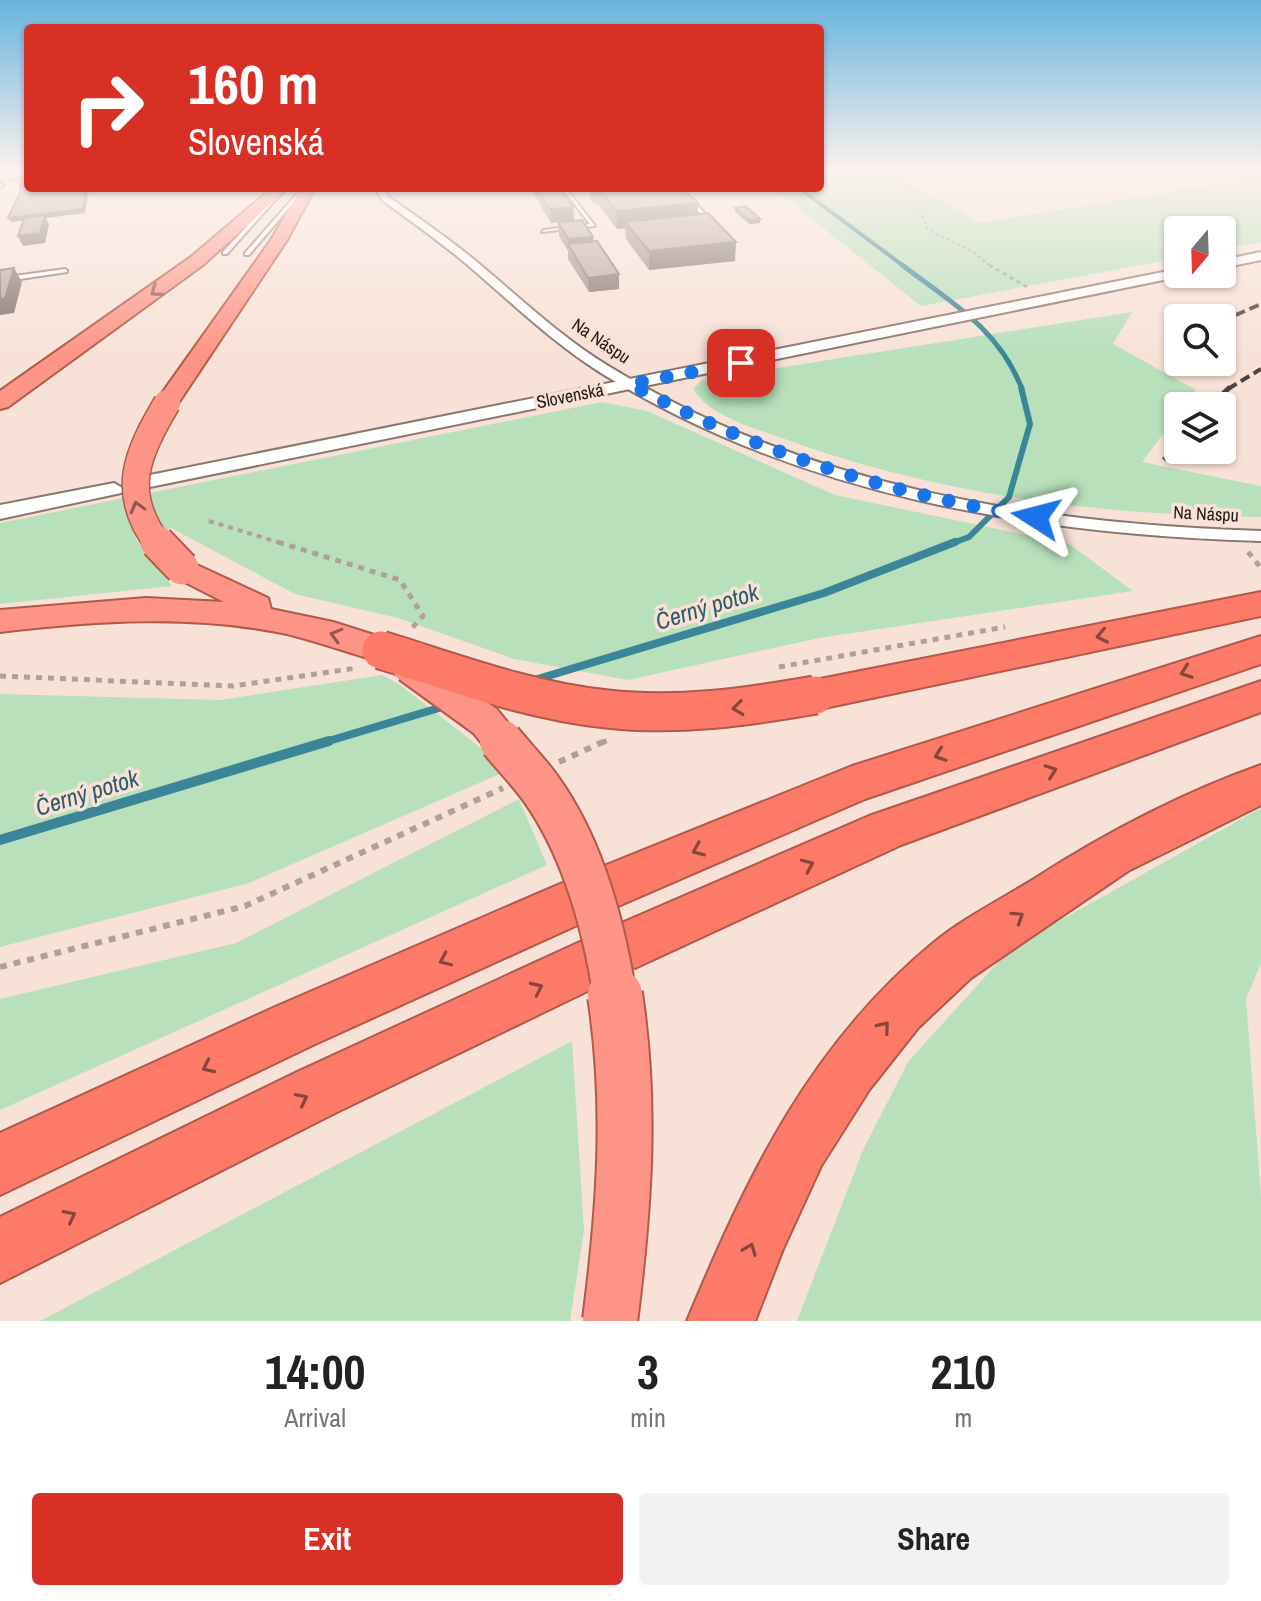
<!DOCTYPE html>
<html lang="en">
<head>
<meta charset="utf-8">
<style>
	:root { --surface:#fff; --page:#f2f2f2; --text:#222; --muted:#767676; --accent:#d93025 }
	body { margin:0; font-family:"Archivo Narrow",sans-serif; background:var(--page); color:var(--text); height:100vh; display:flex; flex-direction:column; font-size:30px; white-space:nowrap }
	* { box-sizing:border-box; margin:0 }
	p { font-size:26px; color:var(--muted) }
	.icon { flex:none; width:44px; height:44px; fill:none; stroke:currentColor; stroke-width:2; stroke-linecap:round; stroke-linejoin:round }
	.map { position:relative; height:1321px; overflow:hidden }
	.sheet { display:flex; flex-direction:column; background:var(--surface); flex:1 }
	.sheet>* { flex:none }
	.guide { position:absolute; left:24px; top:24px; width:800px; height:168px; border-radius:8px; box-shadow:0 2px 6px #0004; background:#d93025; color:#fff; overflow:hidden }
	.needle { width:52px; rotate:199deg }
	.tools { position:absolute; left:1164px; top:216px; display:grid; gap:16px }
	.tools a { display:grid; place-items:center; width:72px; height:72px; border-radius:8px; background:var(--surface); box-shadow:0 2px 6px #0004; font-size:40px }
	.pin { position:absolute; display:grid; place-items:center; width:68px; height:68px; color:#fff; margin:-34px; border-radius:16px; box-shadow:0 4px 12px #0006 }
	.me { position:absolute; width:88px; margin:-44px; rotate:279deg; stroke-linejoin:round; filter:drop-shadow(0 0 6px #0008) }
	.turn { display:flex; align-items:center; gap:28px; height:168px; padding:0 32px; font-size:36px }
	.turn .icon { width:104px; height:104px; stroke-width:2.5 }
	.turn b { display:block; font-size:56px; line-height:68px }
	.eta { display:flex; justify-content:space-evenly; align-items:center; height:136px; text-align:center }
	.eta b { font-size:48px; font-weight:800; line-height:56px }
	.cta { display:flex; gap:16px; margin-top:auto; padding:16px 32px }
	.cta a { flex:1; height:92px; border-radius:8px; background:var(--accent); color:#fff; font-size:32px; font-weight:800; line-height:92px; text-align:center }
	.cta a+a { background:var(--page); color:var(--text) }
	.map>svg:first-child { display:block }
	.green { fill:#b7e0bb }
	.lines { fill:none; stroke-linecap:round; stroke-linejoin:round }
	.stream-far4 { stroke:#3a8698; stroke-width:4 }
	.stream-far3 { stroke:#3a8698; stroke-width:5 }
	.stream-far2 { stroke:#3a8698; stroke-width:6 }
	.stream-far1 { stroke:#3a8698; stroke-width:8 }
	.stream { stroke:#3a8698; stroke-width:10 }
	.service-casing { stroke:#89766d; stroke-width:4 }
	.minor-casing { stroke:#89766d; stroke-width:4 }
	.tertiary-casing { stroke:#89766d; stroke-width:4 }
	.trunk-casing { stroke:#b0594c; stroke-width:4 }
	.motorway-casing { stroke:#b0594c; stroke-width:4 }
	.path-far4 { stroke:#b1a098; stroke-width:2; stroke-dasharray:3 3; stroke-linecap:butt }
	.path-far3 { stroke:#b1a098; stroke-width:3; stroke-dasharray:4 4; stroke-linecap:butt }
	.path-far2 { stroke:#b1a098; stroke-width:4; stroke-dasharray:5 5; stroke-linecap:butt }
	.path-far1 { stroke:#b1a098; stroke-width:5; stroke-dasharray:6 6; stroke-linecap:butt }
	.path { stroke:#b1a098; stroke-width:6; stroke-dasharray:7 7; stroke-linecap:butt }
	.service { fill:#fff; fill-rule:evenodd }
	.minor { fill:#fff; fill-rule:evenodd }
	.tertiary { fill:#fff; fill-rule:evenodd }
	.trunk { fill:#fe9487; fill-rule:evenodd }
	.motorway { fill:#fd7a69; fill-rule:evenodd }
	.rail-far1 { stroke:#4d433e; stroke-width:4; stroke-dasharray:10 5; stroke-linecap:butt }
	.rail { stroke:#4d433e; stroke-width:5; stroke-dasharray:12 6; stroke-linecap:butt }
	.trunk-bridge-far3-casing { stroke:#b0594c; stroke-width:29; stroke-linecap:butt }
	.trunk-bridge-far2-casing { stroke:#b0594c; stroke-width:37; stroke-linecap:butt }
	.trunk-bridge-far1-casing { stroke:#b0594c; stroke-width:46; stroke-linecap:butt }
	.trunk-bridge-casing { stroke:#b0594c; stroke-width:58; stroke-linecap:butt }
	.motorway-bridge-casing { stroke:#b0594c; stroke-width:41; stroke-linecap:butt }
	.trunk-bridge-far3 { stroke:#fe9487; stroke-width:26 }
	.trunk-bridge-far2 { stroke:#fe9487; stroke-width:33 }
	.trunk-bridge-far1 { stroke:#fe9487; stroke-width:42 }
	.trunk-bridge { stroke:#fe9487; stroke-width:54 }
	.motorway-bridge { stroke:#fd7a69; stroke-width:37 }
	.wall { fill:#a18f87 }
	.shaded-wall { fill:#83746e }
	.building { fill:#bba69d; stroke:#83746e; stroke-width:2 }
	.oneway { stroke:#90584f }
	.oneway2 { stroke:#85463c }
	.route { stroke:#1a73e8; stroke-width:14; stroke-dasharray:0 25.2 }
	.labels { text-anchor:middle; stroke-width:7; stroke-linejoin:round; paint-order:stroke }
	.far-street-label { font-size:18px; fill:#221b17; stroke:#f8e2d8 }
	.water-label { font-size:24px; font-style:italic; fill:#2d5b68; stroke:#f8e2d8 }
</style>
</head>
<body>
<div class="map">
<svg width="1261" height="1321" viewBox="0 0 1261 1321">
	<rect width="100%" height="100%" fill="#f8e2d8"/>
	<!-- green -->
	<path class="green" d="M 820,170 L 887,170 L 980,223 L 1261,177 L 1261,242 L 1222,249 L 1222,230 L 1178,230 L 1178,258 L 921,306 L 773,188 L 820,188 Z
		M 1132,312 L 1113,344 L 1196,390 L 1184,406 L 1178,406 L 1178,414 L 1142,462 L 1261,486 L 1261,517 C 1095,515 932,494 776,436 C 748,426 709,415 693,389 L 702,380 Z
		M 602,402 L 647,411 L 835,495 L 1069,544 L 1133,591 L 819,638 L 628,680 L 514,659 L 398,618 L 295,594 L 171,528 L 135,538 L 172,586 L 0,604 L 0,523 Z
		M 382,675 L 399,684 L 509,770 L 249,883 L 0,947 L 0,694 L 220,700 Z
		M 519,799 L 547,865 L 0,1110 L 0,999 L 236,943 Z
		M 1261,808 L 1261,964 L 1246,999 L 1261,1197 L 1261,1321 L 797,1321 L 863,1150 L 908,1062 L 1011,948 Z
		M 572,1041 L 584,1230 L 570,1321 L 40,1321 Z"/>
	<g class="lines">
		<!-- stream-far4 -->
		<path class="stream-far4" d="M 799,188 L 905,267"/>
		<!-- stream-far3 -->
		<path class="stream-far3" d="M 902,265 C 951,302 999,329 1022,389"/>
		<!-- stream-far2 -->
		<path class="stream-far2" d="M 950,544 L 969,537 L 1009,497 L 1030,424 L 1021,387"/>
		<!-- stream-far1 -->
		<path class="stream-far1" d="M 531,681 L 824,593 L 955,542
			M 322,743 L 449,705"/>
		<!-- stream -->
		<path class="stream" d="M 0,840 L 329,741"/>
		<defs>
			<path id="service" d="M 0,184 L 2,184 L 4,185 L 0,187 Z
				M 282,188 L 286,188 L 227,254 L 223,254 L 223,252 Z
				M 302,188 L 306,188 L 249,255 L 245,255 L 245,253 Z
				M 562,188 L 566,188 L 595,226 L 542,232 L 544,230 L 590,224 Z
				M 675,188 L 679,188 L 714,222 L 714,224 L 710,224 Z
				M 65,269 L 67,270 L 67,272 L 0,282 L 0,278 Z"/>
			<path id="minor" d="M 28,172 L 28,176 L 0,180 L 0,174 Z
				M 375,188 L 383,188 L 389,197 C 419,218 449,239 477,262 C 520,298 562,338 610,367 C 806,487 1035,524 1261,531 L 1261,541 C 1032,534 799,496 601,373 C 553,343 512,303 470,267 C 442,243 412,222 383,201 Z"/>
			<path id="tertiary" d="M 1261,252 L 1261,260 L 1222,268 L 1222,260 Z
				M 1178,269 L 1178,274 L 1183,276 L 150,487 L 140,481 L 150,475 Z
				M 114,483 L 124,489 L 121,493 L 0,519 L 0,505 Z"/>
			<path id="trunk" d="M 272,188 L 288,188 L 203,265 L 8,407 L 0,409 L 0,391 L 191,257 Z
				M 301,188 L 315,188 L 287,240 L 175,408 L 159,408 L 155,403 L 271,240 Z
				M 182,558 L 268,598 L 271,609 L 333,622 L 393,641 L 398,650 L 393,659 L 381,662 C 350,653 319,642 287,634 C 192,614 95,621 0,632 L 0,610 L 146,598 L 224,602 L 171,575 L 167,568 L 171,561 Z"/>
			<path id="motorway" d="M 1261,592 L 1261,616 L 815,710 L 801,706 L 795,695 L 801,684 L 815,680 Z
				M 1261,636 L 1261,664 L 865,799 L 616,907 L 599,900 L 592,884 L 599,868 L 852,766 Z
				M 1261,681 L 1261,712 L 901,845 L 635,968 L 617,961 L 610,943 L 617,925 L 869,816 Z
				M 1261,765 L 1261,805 L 1128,871 L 971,978 L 918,1028 L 869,1090 L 821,1166 L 783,1249 L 755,1321 L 687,1321 C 747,1177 809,1046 932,944 C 962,919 1000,900 1034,879 C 1104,834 1182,793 1261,765 Z
				M 567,881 L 584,888 L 592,905 L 584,922 L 313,1045 L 0,1195 L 0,1133 L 275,1007 Z
				M 582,941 L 600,949 L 608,967 L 600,985 L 337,1112 L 0,1283 L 0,1217 L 297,1072 Z"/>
		</defs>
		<!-- service casing -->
		<use href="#service" class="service-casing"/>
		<!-- minor casing -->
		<use href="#minor" class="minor-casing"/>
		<!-- tertiary casing -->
		<use href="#tertiary" class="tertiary-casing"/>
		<!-- trunk casing -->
		<use href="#trunk" class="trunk-casing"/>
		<!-- motorway casing -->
		<use href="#motorway" class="motorway-casing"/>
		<!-- path-far4 -->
		<path class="path-far4" d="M 910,188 L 928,230 L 973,252 L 992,267"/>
		<!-- path-far3 -->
		<path class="path-far3" d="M 989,265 L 1027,287"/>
		<!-- path-far2 -->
		<path class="path-far2" d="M 209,521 L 284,544"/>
		<!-- path-far1 -->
		<path class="path-far1" d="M 278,542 L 400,580 L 423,616 L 412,628
			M 1248,552 L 1261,568
			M 779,667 L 1005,627
			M 0,676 L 233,686 L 357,668
			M 601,743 L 608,740"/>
		<!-- path -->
		<path class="path" d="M 559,762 L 605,741
			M 0,967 L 245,906 L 503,788"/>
		<!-- service -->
		<use href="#service" class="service"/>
		<!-- minor -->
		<use href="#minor" class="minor"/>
		<!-- tertiary -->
		<use href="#tertiary" class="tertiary"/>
		<!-- trunk -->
		<use href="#trunk" class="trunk"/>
		<!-- motorway -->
		<use href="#motorway" class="motorway"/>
		<!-- rail-far1 -->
		<path class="rail-far1" d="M 1222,321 L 1261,304
			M 1165,345 L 1178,339
			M 1228,389 L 1261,369"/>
		<!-- rail -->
		<path class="rail" d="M 1210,406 L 1230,387
			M 1164,460 L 1178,444"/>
		<defs>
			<path id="trunk-bridge-far3" d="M 158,544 C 119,492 137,454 167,403"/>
			<path id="trunk-bridge-far2" d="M 157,542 L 182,568
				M 409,666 L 485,721 L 503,743"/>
			<path id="trunk-bridge-far1" d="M 501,741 C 514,757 529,772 541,789 C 583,848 604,926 615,997"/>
			<path id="trunk-bridge" d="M 610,1321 C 624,1212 632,1105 615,995"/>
			<path id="motorway-bridge" d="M 381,650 C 455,673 529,701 607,709 C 677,717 746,707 815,695"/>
		</defs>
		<!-- trunk-bridge-far3 casing -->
		<use href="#trunk-bridge-far3" class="trunk-bridge-far3-casing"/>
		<!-- trunk-bridge-far2 casing -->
		<use href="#trunk-bridge-far2" class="trunk-bridge-far2-casing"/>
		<!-- trunk-bridge-far1 casing -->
		<use href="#trunk-bridge-far1" class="trunk-bridge-far1-casing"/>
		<!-- trunk-bridge casing -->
		<use href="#trunk-bridge" class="trunk-bridge-casing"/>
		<!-- motorway-bridge casing -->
		<use href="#motorway-bridge" class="motorway-bridge-casing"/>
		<!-- trunk-bridge-far3 -->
		<use href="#trunk-bridge-far3" class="trunk-bridge-far3"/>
		<!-- trunk-bridge-far2 -->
		<use href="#trunk-bridge-far2" class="trunk-bridge-far2"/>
		<!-- trunk-bridge-far1 -->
		<use href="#trunk-bridge-far1" class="trunk-bridge-far1"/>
		<!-- trunk-bridge -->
		<use href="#trunk-bridge" class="trunk-bridge"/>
		<!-- motorway-bridge -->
		<use href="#motorway-bridge" class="motorway-bridge"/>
	</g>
	<!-- wall -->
	<path class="wall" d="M 530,188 L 560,188 L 573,207 L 574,220 L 594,242 L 619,289 L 589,292 L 568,259 L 568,251 L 559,236 L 558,222 L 551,223 Z
		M 586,188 L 682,188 L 698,203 L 697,214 L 735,261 L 649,270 L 626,239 L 625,228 L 617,229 L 599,205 L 593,203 L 590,199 L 590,193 Z
		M 735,208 L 760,223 L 749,224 L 735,212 Z"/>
	<!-- shaded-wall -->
	<path class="shaded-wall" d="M 86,188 L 89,189 L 85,213 L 46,218 L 49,224 L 45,243 L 23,246 L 18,236 L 44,218 L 11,222 L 8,218 Z
		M 698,203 L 697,221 L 625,222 L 625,228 L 617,229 L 617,211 Z
		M 573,207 L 574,220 L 551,223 L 550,209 Z
		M 760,219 L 760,223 L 749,224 L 749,220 Z
		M 593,237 L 594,251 L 569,247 L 568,239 Z
		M 736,242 L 735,261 L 649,270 L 649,251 Z
		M 14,268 L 22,282 L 14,313 L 0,315 L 0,299 Z
		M 619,274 L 619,289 L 589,292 L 588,278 Z"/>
	<!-- building -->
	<path class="building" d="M 28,181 L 28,188 L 40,188 L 39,191 L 63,188 L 86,188 L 83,209 L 8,218 L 20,193 L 20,182 Z
		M 537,188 L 560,188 L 573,207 L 550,209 Z
		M 598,188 L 682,188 L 698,203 L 617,211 Z
		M 746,206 L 760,219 L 749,220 L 735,208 Z
		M 708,213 L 736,242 L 649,251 L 625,222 Z
		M 45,215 L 40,233 L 18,236 L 24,218 Z
		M 582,220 L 593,237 L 568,239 L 558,222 Z
		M 597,241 L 619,274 L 588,278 L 568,244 Z
		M 14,268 L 5,298 L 0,299 L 0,270 Z"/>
	<!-- one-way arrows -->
	<defs><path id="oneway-chevron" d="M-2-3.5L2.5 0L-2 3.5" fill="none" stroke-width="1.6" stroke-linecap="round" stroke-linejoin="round" transform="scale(2)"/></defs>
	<g class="oneway">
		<use href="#oneway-chevron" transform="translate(156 291) rotate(144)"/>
		<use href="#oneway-chevron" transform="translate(137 507) rotate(-105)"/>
		<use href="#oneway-chevron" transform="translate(336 635) rotate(-164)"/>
	</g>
	<g class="oneway2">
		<use href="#oneway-chevron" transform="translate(1102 636) rotate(168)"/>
		<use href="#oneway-chevron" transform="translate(1186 672) rotate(161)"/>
		<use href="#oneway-chevron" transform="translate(738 708) rotate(173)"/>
		<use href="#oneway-chevron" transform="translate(940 755) rotate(161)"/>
		<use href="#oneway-chevron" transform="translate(1051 771) rotate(-20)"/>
		<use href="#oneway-chevron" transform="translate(698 850) rotate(157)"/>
		<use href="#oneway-chevron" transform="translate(808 865) rotate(-24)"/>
		<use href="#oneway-chevron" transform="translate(1018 917) rotate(-33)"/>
		<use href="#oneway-chevron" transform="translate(445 960) rotate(156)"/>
		<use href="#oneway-chevron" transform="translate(537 988) rotate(-25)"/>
		<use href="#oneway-chevron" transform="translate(884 1027) rotate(-50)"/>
		<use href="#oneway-chevron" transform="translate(208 1067) rotate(155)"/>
		<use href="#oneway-chevron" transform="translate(302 1099) rotate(-27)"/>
		<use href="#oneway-chevron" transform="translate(70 1216) rotate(-27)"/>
		<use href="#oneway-chevron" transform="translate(750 1249) rotate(-68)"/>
	</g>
	<!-- sky -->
	<linearGradient id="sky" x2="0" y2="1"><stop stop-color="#66b4de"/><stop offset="0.48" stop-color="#fcf2ed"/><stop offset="1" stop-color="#fcf2ed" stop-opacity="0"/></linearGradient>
	<rect width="1261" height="355" fill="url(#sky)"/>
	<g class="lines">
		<!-- route -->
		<path class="route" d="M 741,363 L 630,384 C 758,453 893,495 1036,517"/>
	</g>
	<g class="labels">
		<!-- far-street labels -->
		<g class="far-street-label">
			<text transform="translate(601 341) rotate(34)" y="6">Na Náspu</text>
			<text transform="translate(570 396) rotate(-11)" y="6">Slovenská</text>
			<text transform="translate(1206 514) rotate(3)" y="6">Na Náspu</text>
		</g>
		<!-- water labels -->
		<g class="water-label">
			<text transform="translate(707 607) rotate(-17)" y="8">Černý potok</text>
			<text transform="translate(87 793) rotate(-17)" y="8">Černý potok</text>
		</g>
	</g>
</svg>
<div class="tools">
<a><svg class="needle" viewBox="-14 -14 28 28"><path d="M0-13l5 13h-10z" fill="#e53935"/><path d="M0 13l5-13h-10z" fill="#767676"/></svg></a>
<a><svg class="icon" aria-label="search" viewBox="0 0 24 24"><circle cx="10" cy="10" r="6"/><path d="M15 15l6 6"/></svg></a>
<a><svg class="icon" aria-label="layers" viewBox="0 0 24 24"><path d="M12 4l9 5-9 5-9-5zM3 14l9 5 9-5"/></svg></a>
</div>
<div class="pin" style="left:741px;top:363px;background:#d93025"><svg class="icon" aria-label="arrive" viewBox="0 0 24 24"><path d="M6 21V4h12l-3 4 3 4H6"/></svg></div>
<svg class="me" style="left:1036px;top:517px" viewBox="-20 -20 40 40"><path d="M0-17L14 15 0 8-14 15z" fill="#1a73e8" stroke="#fff" stroke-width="4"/></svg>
<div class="guide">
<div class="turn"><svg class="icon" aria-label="right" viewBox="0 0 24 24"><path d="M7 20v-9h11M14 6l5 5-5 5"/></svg><div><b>160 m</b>Slovenská</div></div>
</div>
</div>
<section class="sheet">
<div class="eta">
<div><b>14:00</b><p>Arrival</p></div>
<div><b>3</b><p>min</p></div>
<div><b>210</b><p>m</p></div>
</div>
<div class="cta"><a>Exit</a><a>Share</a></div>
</section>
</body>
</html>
